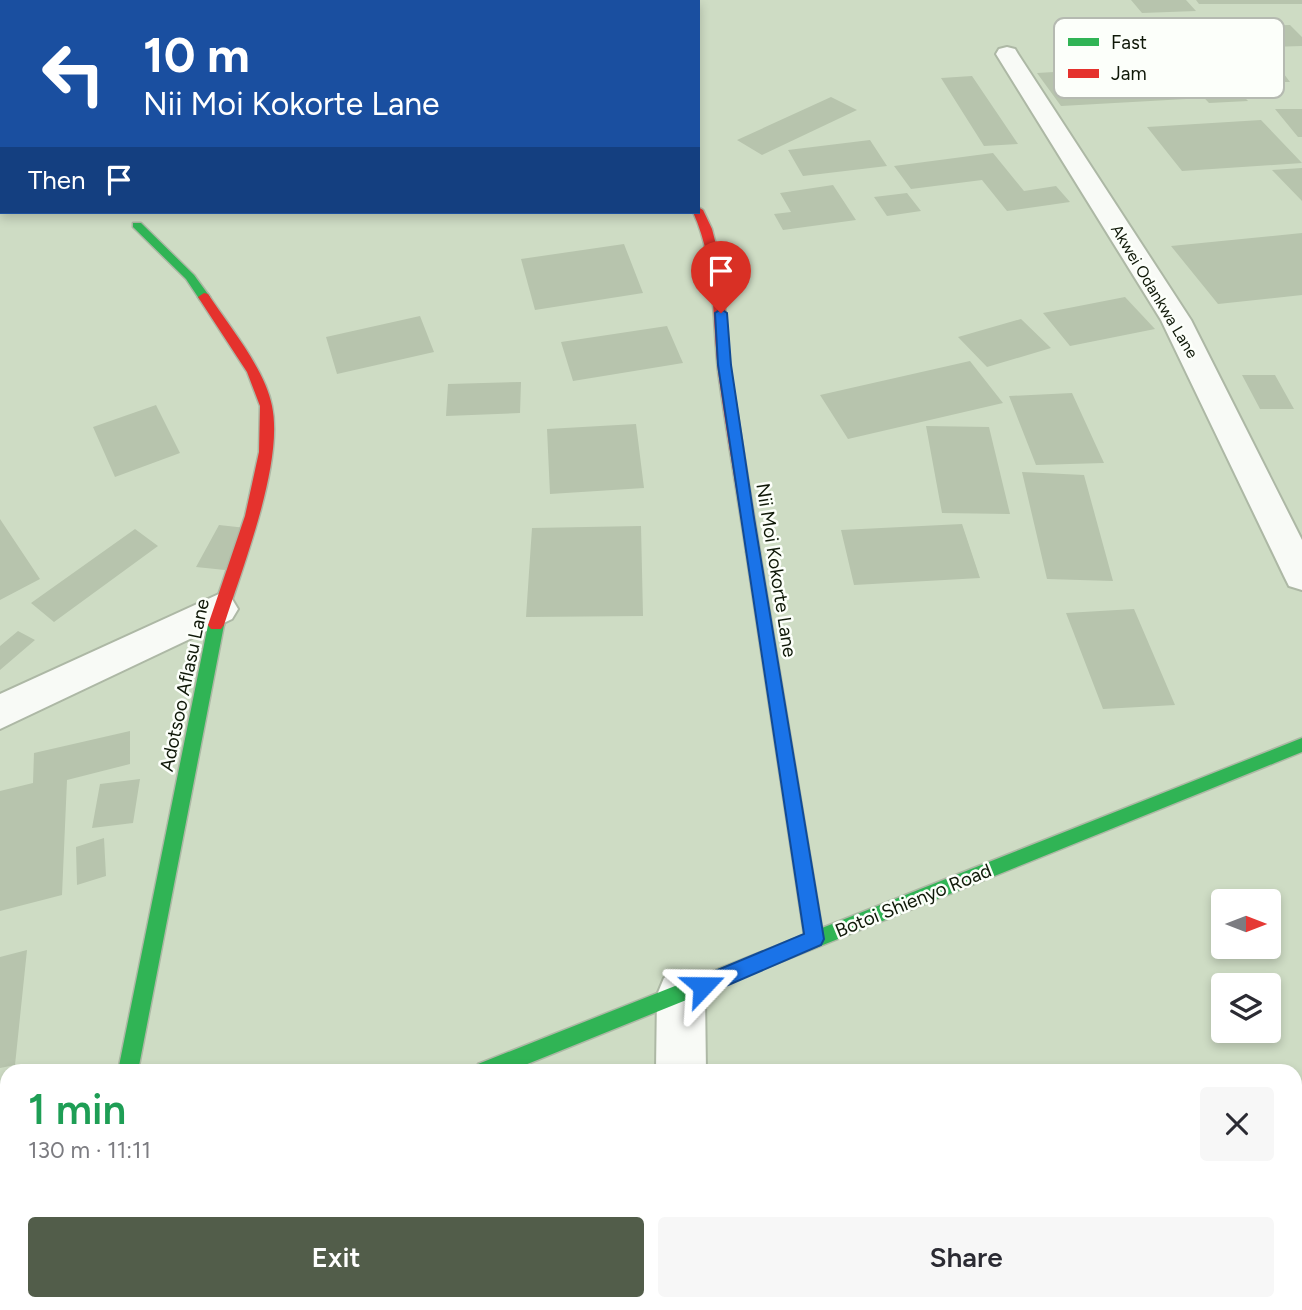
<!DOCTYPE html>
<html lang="en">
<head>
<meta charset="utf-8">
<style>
	:root { --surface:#fff; --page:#f7f7f7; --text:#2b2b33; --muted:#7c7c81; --accent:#525d4a }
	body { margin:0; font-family:Figtree,sans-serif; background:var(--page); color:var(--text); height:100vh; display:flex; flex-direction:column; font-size:26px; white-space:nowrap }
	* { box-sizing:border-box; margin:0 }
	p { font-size:23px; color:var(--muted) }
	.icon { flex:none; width:38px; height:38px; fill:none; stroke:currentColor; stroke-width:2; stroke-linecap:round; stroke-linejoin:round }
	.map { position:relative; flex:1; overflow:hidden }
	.drawer { position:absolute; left:0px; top:1064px; width:1302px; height:247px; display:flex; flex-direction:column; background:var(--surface); border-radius:21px 21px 0 0; box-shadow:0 4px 10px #0003 }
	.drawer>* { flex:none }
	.banner { position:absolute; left:0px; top:0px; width:700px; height:214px; box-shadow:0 4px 10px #0003; background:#1a4fa0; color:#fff; overflow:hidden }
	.needle { width:46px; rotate:90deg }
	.controls { position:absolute; left:1211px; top:889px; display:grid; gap:14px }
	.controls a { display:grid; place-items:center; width:70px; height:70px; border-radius:7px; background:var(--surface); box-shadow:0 4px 10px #0003; font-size:35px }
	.pin { position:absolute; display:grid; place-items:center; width:60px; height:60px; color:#fff; margin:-72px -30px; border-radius:50% 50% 50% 0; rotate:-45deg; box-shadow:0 0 7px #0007 }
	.pin .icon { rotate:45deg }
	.me { position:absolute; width:77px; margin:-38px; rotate:67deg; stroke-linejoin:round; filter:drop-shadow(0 0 5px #0008) }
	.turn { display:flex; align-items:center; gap:24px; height:147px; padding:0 28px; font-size:32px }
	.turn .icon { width:91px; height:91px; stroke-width:2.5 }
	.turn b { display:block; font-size:49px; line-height:60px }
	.then { display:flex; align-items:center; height:66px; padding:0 28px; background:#0003; gap:14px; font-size:26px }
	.round { display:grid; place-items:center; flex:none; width:74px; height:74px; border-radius:7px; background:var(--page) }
	.overview { display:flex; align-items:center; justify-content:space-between; height:119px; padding:0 28px }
	h1 { font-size:42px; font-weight:600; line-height:52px; color:#1e9e55 }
	.action { display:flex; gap:14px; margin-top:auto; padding:14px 28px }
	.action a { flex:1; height:80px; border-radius:7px; background:var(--accent); color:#fff; font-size:28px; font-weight:600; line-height:80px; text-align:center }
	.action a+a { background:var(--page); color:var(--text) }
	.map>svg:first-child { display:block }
	.water { fill:#65a79e }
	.building { fill:#b7c4ad }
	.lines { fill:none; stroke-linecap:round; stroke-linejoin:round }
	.lane-casing { stroke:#adb8a5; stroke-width:4 }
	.street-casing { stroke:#adb8a5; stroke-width:4 }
	.fast-casing { stroke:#adb8a5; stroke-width:3 }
	.jam-casing { stroke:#adb8a5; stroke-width:3 }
	.lane { fill:#f8faf6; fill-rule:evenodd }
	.street { fill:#f8faf6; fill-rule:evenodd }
	.fast { fill:#30b455; fill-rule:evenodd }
	.jam { fill:#e5322d; fill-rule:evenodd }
	.route { fill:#1a73e8; stroke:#114b97; stroke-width:2 }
	.labels { text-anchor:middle; stroke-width:5; stroke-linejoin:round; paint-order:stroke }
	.far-street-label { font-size:16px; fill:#0f1808; stroke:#fcfffa }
	.street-label { font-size:19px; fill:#0f1808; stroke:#fcfffa }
	.key { fill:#fcfffa; stroke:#b5bab1; stroke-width:2 }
	.key-label { font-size:19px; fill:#0f1808 }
</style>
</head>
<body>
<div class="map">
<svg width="1302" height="1310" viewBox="0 0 1302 1310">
	<rect width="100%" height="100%" fill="#cedcc4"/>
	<!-- water -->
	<path class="water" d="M 0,0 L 401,0 L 2,2 L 0,105 Z"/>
	<!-- building -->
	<path class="building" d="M 1131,0 L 1186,0 L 1196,11 L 1142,13 Z
		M 1196,0 L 1302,0 L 1302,4 L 1199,4 Z
		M 1290,25 L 1302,37 L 1302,46 L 1269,47 L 1250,26 Z
		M 1234,56 L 1271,57 L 1290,82 L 1250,82 Z
		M 1158,66 L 1186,99 L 1061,106 L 1037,73 Z
		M 972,76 L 1018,144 L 984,146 L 941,78 Z
		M 1233,85 L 1248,101 L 1209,103 L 1194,87 Z
		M 831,97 L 857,110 L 762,155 L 737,140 Z
		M 1275,109 L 1302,109 L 1302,137 L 1298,137 Z
		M 1261,120 L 1302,163 L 1182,171 L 1147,127 Z
		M 870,140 L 887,166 L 803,176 L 788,150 Z
		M 993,153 L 1024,191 L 1056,186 L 1070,202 L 1007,211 L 982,180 L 911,189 L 894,166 Z
		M 1302,168 L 1302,201 L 1272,170 Z
		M 833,185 L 856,220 L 783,230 L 774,214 L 791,212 L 780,193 Z
		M 907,193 L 921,211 L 887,216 L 874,197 Z
		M 1302,233 L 1302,295 L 1218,304 L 1171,246 Z
		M 624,244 L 643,293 L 535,310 L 521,259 Z
		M 1125,297 L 1155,329 L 1070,346 L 1043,313 Z
		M 420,316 L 434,352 L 337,374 L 326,337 Z
		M 1021,319 L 1051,348 L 987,367 L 958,337 Z
		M 667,326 L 683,363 L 573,381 L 561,342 Z
		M 970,361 L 1003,403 L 848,439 L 820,395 Z
		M 1242,375 L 1275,375 L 1294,409 L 1260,409 Z
		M 521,382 L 520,413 L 446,416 L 448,384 Z
		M 1072,393 L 1104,463 L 1036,465 L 1009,396 Z
		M 156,405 L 180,453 L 115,477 L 93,427 Z
		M 636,424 L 644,488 L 550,494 L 547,429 Z
		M 926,426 L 989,427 L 1010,514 L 942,513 Z
		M 1022,472 L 1084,475 L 1113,581 L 1047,579 Z
		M 0,519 L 40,579 L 0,600 Z
		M 962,524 L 980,578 L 854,585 L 841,530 Z
		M 219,525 L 246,528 L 225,570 L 196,567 Z
		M 641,526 L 643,616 L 526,617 L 532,528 Z
		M 135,529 L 158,546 L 54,622 L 31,603 Z
		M 1134,609 L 1175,705 L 1103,709 L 1066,613 Z
		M 18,631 L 35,640 L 0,670 L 0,646 Z
		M 130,731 L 130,764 L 67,780 L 62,895 L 0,911 L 0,791 L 33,783 L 34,753 Z
		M 140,779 L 133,823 L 92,828 L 100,784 Z
		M 104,838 L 106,876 L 77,885 L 76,847 Z
		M 27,950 L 15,1065 L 0,1068 L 0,957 Z"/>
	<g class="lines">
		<defs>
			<path id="lane" d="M 318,0 L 339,0 L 317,2 Z
				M 0,80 L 2,80 L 2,90 L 0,90 Z"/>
			<path id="street" d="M 1007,47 L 1015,49 L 1018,54 L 1191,320 L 1302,540 L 1302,590 L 1289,586 L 1284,576 L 1161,320 L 996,54 L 999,49 Z
				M 219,594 L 232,599 L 238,609 L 232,619 L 0,729 L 0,694 Z
				M 681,971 L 698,978 L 705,995 L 706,1071 L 656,1071 L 657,995 L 664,978 Z
				M 7,1224 L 7,1278 L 0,1280 L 0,1226 Z
				M 655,1304 L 711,1304 L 711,1310 L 655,1310 Z"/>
			<path id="fast" d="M 133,223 L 141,223 L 194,275 L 210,297 L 208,300 L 200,300 L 186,279 L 133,227 Z
				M 753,547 L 760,552 L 822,928 L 1302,738 L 1302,752 L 510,1071 L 475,1071 L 478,1064 L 804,935 L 746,552 Z
				M 216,619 L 221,621 L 224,625 L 138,1071 L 118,1071 L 208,625 L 211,621 Z"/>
			<path id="jam" d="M 698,207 L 703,210 L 712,229 L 722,268 L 730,367 L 760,552 L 753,557 L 746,552 C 737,492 726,431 718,371 C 712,316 716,263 693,212 L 698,212 Z
				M 204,293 L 208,294 C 229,326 265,369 272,406 C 284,464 242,568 224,625 L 221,629 L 211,629 L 208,625 L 245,516 L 259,452 L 260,406 L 247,372 L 198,297 Z"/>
		</defs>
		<!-- lane casing -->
		<use href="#lane" class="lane-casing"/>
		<!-- street casing -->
		<use href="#street" class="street-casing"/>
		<!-- fast casing -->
		<use href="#fast" class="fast-casing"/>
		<!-- jam casing -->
		<use href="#jam" class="jam-casing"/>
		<!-- lane -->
		<use href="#lane" class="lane"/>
		<!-- street -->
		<use href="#street" class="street"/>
		<!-- fast -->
		<use href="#fast" class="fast"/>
		<!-- jam -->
		<use href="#jam" class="jam"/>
	</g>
	<!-- route -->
	<path class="route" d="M 721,309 L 727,313 L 731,365 L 754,518 L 824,939 L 821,945 L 703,996 L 696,993 L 693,986 L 696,979 L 804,934 L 718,365 L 715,313 Z"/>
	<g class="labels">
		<!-- far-street labels -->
		<g class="far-street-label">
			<text transform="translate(1155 291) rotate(59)" y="6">Akwei Odankwa Lane</text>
		</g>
		<!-- street labels -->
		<g class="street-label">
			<text transform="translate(777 570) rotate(81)" y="7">Nii Moi Kokorte Lane</text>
			<text transform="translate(184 685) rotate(-78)" y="7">Adotsoo Aflasu Lane</text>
			<text transform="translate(913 900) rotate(-22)" y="7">Botoi Shienyo Road</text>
		</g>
	</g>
	<!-- legend -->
	<rect x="1054" y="18" width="230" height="80" rx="10" class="key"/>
	<rect x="1068" y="38" width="31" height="8" fill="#30b455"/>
	<rect x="1068" y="69" width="31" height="9" fill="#e5322d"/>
	<g class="key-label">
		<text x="1111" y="49">Fast</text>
		<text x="1111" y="80">Jam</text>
	</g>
</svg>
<div class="controls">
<a><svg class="needle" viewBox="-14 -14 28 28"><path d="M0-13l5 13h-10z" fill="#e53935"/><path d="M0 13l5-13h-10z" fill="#7c7c81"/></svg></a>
<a><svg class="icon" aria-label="layers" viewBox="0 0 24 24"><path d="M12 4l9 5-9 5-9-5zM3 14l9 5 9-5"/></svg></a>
</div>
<div class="pin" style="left:721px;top:313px;background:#d93025"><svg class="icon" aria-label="arrive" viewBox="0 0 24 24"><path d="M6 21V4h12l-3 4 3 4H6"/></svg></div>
<svg class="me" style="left:703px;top:986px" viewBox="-20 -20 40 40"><path d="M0-17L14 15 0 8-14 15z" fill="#1a73e8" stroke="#fff" stroke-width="4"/></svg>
<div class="banner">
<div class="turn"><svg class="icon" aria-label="left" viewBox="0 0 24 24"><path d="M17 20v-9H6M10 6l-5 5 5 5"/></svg><div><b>10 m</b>Nii Moi Kokorte Lane</div></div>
<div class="then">Then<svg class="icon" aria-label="arrive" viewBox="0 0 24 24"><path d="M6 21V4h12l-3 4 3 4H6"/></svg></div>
</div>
<section class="drawer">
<div class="overview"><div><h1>1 min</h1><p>130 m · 11:11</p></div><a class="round"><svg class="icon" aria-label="close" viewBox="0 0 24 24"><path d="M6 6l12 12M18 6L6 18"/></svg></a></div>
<div class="action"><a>Exit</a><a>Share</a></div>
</section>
</div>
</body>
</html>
